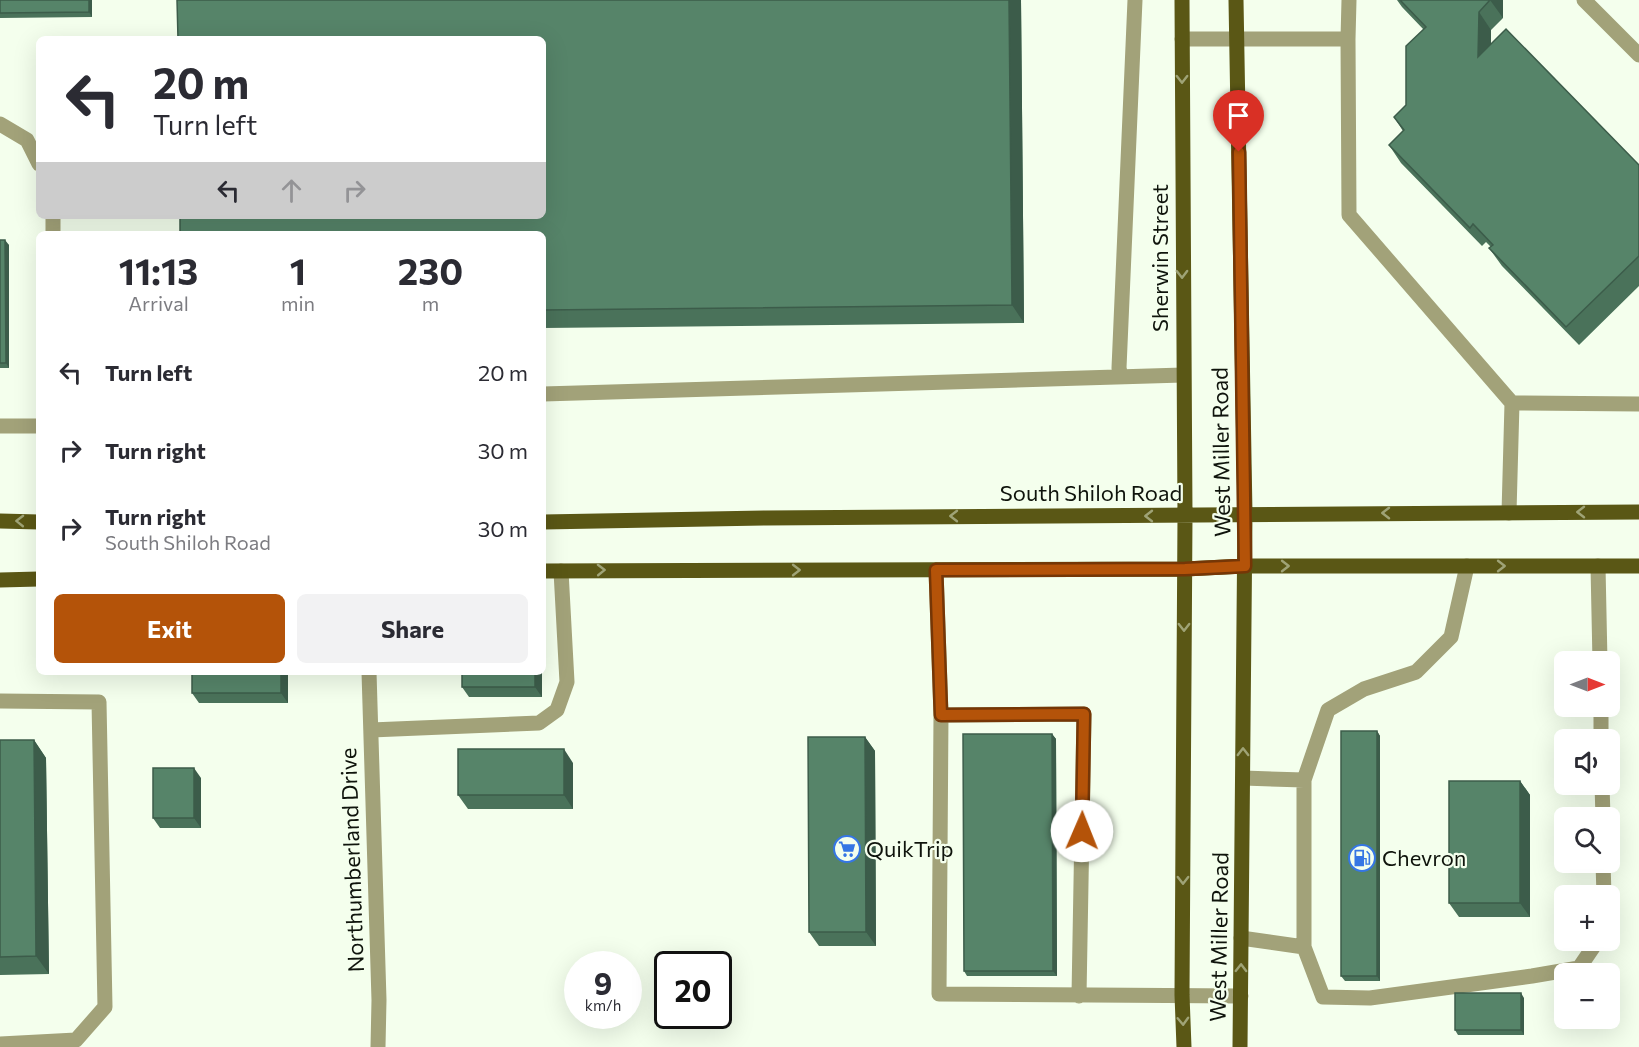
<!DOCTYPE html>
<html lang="en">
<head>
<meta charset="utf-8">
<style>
	:root { --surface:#fff; --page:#f2f2f3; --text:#2b2b33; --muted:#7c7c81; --accent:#b45309 }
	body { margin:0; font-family:Commissioner,sans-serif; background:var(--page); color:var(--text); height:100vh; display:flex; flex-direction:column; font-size:22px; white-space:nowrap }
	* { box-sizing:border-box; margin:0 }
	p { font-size:20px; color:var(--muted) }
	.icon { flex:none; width:33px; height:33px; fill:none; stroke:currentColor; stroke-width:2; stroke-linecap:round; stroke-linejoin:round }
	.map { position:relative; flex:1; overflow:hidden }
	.sheet { position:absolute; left:36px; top:231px; width:510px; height:444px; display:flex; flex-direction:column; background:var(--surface); border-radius:9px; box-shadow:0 6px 24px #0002 }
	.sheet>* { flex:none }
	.top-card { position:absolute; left:36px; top:36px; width:510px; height:183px; border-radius:9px; box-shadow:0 6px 24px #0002; background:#fff; color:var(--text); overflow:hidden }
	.needle { width:39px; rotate:90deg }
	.fabs { position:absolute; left:1554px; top:651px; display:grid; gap:12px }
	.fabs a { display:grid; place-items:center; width:66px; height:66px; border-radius:9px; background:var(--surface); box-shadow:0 6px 24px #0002; font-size:30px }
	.speed { position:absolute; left:564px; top:951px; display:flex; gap:12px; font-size:30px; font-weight:700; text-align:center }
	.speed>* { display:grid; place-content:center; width:78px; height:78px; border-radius:50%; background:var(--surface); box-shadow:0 6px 24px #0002; line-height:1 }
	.speed small { font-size:15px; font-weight:400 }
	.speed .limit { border:3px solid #111; border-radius:9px; background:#fff; color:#111 }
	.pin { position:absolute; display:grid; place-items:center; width:51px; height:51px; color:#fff; margin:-62px -26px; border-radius:50% 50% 50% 0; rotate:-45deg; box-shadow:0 0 6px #0007 }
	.pin .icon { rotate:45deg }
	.me { position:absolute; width:66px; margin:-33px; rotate:1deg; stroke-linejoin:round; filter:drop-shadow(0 0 4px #0008) }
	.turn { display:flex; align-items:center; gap:21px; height:126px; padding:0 18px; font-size:27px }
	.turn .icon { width:78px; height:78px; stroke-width:2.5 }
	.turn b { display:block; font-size:42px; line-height:51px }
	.lanes { display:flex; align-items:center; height:57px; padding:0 18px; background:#0003; justify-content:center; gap:30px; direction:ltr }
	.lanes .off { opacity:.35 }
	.eta { display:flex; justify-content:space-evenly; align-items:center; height:102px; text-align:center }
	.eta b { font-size:36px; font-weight:700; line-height:42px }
	.primary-button { display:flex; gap:12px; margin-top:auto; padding:12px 18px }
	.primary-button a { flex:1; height:69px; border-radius:9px; background:var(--accent); color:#fff; font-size:24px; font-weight:700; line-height:69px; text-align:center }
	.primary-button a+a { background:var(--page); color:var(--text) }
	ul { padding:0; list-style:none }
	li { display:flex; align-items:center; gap:18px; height:78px; padding:0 18px }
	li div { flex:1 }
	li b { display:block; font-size:22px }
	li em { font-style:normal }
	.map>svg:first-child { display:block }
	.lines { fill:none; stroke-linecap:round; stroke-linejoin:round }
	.minor { stroke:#a2a279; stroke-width:15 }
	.major { stroke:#5a5715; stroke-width:15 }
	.wall { fill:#4a725a }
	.shaded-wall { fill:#3c5c4a }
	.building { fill:#568469; stroke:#3c5c4a; stroke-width:1.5 }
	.oneway { stroke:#9fa376 }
	.route-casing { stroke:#753606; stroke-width:15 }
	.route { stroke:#b45309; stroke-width:10 }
	.labels { text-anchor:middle; stroke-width:4.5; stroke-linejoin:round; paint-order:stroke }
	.street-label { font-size:22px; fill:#0f140c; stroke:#f4ffed }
	.poi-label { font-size:22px; fill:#0f140c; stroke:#f4ffed; text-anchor:start }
</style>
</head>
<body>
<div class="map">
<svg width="1639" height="1047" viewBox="0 0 1639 1047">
	<rect width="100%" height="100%" fill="#f4ffed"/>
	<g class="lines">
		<!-- minor -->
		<path class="minor" d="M 1584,0 L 1639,55
			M 1182,39 L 1348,39 L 1349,215 L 1512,403
			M 1348,39 L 1349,0
			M 0,124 L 27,140 L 39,164
			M 53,216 L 53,234
			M 1121,377 L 1119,368 L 1135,0
			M 543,394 L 1183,375
			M 0,426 L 39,426
			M 1509,513 L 1512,403 L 1639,404
			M 1598,566 L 1600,662
			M 936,570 L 941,715 L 939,994 L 1241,996
			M 369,672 L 379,1000 L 378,1047
			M 0,701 L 99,702 L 105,1007 L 76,1040 L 0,1044
			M 1601,706 L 1601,740
			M 941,715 L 1084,714 L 1079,996
			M 371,730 L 539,723 L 557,710 L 567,682 L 561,571
			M 1243,778 L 1304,780 L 1328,710 L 1364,689 L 1416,672 L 1451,637 L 1467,566
			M 1304,780 L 1304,947
			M 1602,784 L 1603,818
			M 1603,862 L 1604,896
			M 1241,938 L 1304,947 L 1323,997 L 1370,998 L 1532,976 L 1579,968 L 1598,940"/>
		<!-- major -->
		<path class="major" d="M 1182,0 L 1185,516 L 1182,995 L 1184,1047
			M 1236,0 L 1245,514 L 1240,1047
			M 0,521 L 39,522
			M 543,522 L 766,518 L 1639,512
			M 543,571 L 1185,569 L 1244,566 L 1639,566
			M 0,580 L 39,579"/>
	</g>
	<!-- wall -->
	<path class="wall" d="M 0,0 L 92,0 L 92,17 L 0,18 Z
		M 1021,0 L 1024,323 L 543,328 L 543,234 Z
		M 1397,0 L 1503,0 L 1503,18 L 1491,30 L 1491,44 L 1639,165 L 1639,286 L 1579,345 L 1502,266 L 1489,248 L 1491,247 L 1486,242 L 1482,246 L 1401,163 L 1389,145 L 1403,131 L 1394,117 L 1406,105 L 1424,30 L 1402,7 Z
		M 0,240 L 9,245 L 9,368 L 0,368 Z
		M 288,672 L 288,703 L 199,703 L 192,693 Z
		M 542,672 L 542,697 L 469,697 L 462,687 Z
		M 1377,731 L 1380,736 L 1380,981 L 1345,981 L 1341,976 Z
		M 1052,734 L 1056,739 L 1057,976 L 967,976 L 964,971 Z
		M 865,737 L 875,751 L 876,946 L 819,946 L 809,932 Z
		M 0,740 L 34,740 L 46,758 L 49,974 L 0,975 Z
		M 573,763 L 573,809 L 468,809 L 458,795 Z
		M 201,778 L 201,828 L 160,828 L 153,818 Z
		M 1520,781 L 1530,795 L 1530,917 L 1459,917 L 1449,903 Z
		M 1524,998 L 1524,1035 L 1458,1035 L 1455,1030 Z"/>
	<!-- shaded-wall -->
	<path class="shaded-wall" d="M 89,0 L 92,0 L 92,17 L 89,12 Z
		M 1009,0 L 1021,0 L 1024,323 L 1012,305 Z
		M 1490,0 L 1503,0 L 1503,18 Z
		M 1479,12 L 1491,30 L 1491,75 L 1478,57 Z
		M 5,240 L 9,245 L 9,368 L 6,363 Z
		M 281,672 L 288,672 L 288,703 L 281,693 Z
		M 535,672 L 542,672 L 542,697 L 535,687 Z
		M 1377,731 L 1380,736 L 1380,981 L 1377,976 Z
		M 1052,734 L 1056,739 L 1057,976 L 1053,971 Z
		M 865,737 L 875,751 L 876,946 L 866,932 Z
		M 34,740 L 46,758 L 49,974 L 36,956 Z
		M 564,749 L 573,763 L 573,809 L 564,795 Z
		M 194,768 L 201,778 L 201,828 L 194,818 Z
		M 1520,781 L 1530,795 L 1530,917 L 1520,903 Z
		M 1521,993 L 1524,998 L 1524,1035 L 1521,1030 Z"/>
	<!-- building -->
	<path class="building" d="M 0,0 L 89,0 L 89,12 L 0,13 Z
		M 177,0 L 1009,0 L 1012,305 L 543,310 L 543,234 L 180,234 L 180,216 L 543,216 L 543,39 L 178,39 Z
		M 1400,0 L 1490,0 L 1479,12 L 1478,57 L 1506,29 L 1639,165 L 1639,256 L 1566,327 L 1489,248 L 1493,245 L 1473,224 L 1470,228 L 1389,145 L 1404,130 L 1394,117 L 1406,105 L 1406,46 L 1426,27 Z
		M 0,240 L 5,240 L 6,363 L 0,363 Z
		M 192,672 L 281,672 L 281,693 L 192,693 Z
		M 462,672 L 535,672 L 535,687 L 462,687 Z
		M 1341,731 L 1377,731 L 1377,976 L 1341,976 Z
		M 963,734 L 1052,734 L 1053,971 L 964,971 Z
		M 808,737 L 865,737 L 866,932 L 809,932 Z
		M 0,740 L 34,740 L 36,956 L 0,957 Z
		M 458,749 L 564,749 L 564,795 L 458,795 Z
		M 153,768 L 194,768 L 194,818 L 153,818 Z
		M 1449,781 L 1520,781 L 1520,903 L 1449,903 Z
		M 1455,993 L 1521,993 L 1521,1030 L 1455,1030 Z"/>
	<!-- one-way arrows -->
	<defs><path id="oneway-chevron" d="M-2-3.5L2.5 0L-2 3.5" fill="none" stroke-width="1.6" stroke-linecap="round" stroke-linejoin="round" transform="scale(1.5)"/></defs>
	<g class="oneway">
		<use href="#oneway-chevron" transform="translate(1182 79) rotate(90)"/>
		<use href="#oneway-chevron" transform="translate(1182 274) rotate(89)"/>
		<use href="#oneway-chevron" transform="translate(1581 512) rotate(180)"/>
		<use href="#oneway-chevron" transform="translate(1386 513) rotate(180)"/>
		<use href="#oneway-chevron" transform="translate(954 516) rotate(180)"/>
		<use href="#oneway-chevron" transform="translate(1149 516) rotate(180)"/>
		<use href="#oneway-chevron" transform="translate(20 521) rotate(-179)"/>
		<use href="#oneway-chevron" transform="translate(1285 566)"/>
		<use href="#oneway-chevron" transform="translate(1501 566)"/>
		<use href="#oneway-chevron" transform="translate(601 570) rotate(-1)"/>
		<use href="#oneway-chevron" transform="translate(796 570)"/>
		<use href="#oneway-chevron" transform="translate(1184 627) rotate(90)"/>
		<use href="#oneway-chevron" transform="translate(1243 752) rotate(-90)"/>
		<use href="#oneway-chevron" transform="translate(1183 880) rotate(90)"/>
		<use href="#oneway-chevron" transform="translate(1241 968) rotate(-89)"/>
		<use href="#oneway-chevron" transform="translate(1183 1021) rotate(88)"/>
	</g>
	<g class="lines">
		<defs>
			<path id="route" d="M 1082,831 L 1084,714 L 941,715 L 936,570 L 1185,569 L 1245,566 L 1239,152"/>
		</defs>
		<!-- route casing -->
		<use href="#route" class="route-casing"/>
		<!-- route -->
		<use href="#route" class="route"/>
	</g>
	<!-- icons -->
	<defs>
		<symbol id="supermarket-ring" viewBox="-11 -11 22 22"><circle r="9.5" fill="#f4ffed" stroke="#3576e4" stroke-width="1.5"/><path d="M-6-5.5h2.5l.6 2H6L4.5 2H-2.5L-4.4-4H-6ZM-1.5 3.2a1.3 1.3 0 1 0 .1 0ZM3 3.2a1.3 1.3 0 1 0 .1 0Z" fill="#3576e4"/></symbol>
		<symbol id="fuel-ring" viewBox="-11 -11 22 22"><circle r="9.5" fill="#f4ffed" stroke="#3576e4" stroke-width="1.5"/><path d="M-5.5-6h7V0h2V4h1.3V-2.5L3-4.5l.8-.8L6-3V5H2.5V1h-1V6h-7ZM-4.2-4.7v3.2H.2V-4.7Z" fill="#3576e4"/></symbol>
	</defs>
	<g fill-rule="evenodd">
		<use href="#supermarket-ring" x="832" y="834" width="30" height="30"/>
		<use href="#fuel-ring" x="1347" y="843" width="30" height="30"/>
	</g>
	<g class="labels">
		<!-- street labels -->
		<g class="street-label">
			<text transform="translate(1160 258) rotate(-90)" y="8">Sherwin Street</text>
			<text transform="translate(1221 452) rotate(-91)" y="8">West Miller Road</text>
			<text x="1091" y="501">South Shiloh Road</text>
			<text transform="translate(352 860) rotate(-92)" y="8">Northumberland Drive</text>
			<text transform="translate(1219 937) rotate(-89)" y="8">West Miller Road</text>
		</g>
		<!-- poi labels -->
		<g class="poi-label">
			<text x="866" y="857">QuikTrip</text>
			<text x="1382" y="866">Chevron</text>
		</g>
	</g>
</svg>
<div class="fabs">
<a><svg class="needle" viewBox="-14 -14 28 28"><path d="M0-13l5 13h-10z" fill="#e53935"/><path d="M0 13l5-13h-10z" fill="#7c7c81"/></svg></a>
<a><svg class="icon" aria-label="sound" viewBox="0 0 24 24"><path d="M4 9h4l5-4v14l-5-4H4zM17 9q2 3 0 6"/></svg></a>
<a><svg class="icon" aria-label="search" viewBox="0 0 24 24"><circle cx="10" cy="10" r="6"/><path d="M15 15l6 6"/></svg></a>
<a>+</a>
<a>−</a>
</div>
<div class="speed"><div>9<small>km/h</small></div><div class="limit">20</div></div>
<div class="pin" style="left:1239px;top:152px;background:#d93025"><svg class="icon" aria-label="arrive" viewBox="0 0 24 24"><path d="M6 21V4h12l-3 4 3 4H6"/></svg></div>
<svg class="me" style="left:1082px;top:831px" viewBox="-20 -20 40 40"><circle r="19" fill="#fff"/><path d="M0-13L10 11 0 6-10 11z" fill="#b45309"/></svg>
<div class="top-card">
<div class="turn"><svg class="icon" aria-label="left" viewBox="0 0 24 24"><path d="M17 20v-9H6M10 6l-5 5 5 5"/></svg><div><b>20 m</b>Turn left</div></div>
<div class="lanes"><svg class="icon" aria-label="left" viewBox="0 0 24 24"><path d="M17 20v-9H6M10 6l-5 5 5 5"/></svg><svg class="icon off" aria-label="ahead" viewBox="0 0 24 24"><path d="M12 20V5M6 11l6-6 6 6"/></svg><svg class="icon off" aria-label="right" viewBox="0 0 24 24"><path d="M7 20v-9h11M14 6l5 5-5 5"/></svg></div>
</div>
<section class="sheet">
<div class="eta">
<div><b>11:13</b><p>Arrival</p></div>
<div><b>1</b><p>min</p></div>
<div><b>230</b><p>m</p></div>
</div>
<ul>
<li><svg class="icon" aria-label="left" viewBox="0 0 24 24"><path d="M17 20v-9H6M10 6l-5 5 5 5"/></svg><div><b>Turn left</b></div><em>20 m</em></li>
<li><svg class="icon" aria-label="right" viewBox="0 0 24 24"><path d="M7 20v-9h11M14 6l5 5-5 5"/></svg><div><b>Turn right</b></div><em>30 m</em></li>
<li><svg class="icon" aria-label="right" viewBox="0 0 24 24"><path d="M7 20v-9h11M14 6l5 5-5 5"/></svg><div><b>Turn right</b><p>South Shiloh Road</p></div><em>30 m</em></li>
</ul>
<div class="primary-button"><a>Exit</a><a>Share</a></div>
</section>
</div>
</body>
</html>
